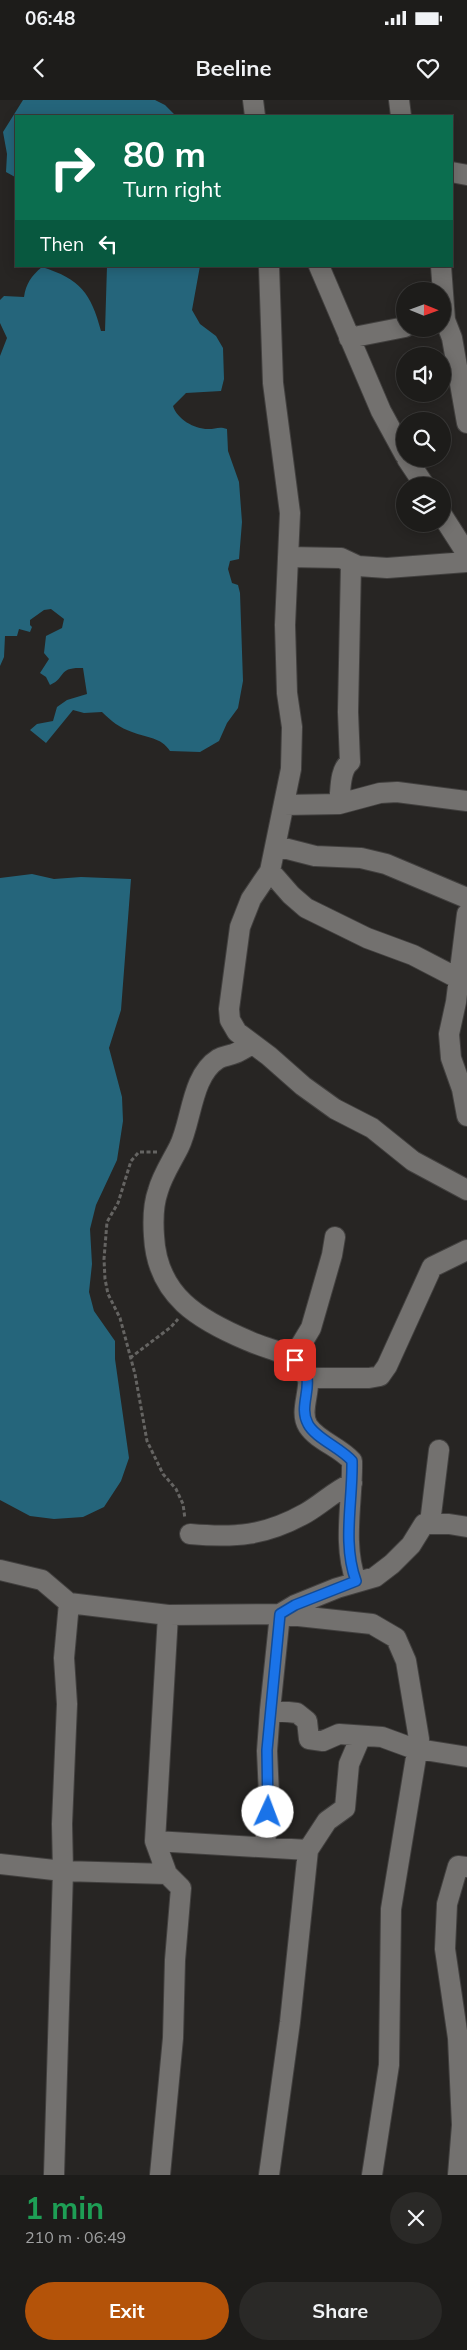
<!DOCTYPE html>
<html lang="en">
<head>
<meta charset="utf-8">
<style>
	:root { --surface:#1d1c1a; --page:#2a2927; --text:#f1f3f6; --muted:#a0a1a2; --line:#3b3a39; --accent:#b45309 }
	body { margin:0; font-family:Mulish,sans-serif; background:var(--page); color:var(--text); height:100vh; display:flex; flex-direction:column; font-size:19px; white-space:nowrap }
	* { box-sizing:border-box; margin:0 }
	p { font-size:16px; color:var(--muted) }
	.icon { flex:none; width:28px; height:28px; fill:none; stroke:currentColor; stroke-width:2; stroke-linecap:round; stroke-linejoin:round }
	.map { position:relative; height:2075px; overflow:hidden }
	.details { display:flex; flex-direction:column; background:var(--surface); flex:1 }
	.details>* { flex:none }
	.guide { position:absolute; left:15px; top:15px; width:438px; height:152px; border-radius:0px; box-shadow:0 2px 12px #0003,0 0 0 1px var(--line); background:#0b6e4f; color:#fff; overflow:hidden }
	.needle { width:32px; rotate:91deg }
	.tools { position:absolute; left:396px; top:182px; display:grid; gap:10px }
	.tools a { display:grid; place-items:center; width:55px; height:55px; border-radius:50%; background:var(--surface); box-shadow:0 2px 12px #0003,0 0 0 1px var(--line); font-size:25px }
	.pin { position:absolute; display:grid; place-items:center; width:42px; height:42px; color:#fff; margin:-21px; border-radius:10px; box-shadow:0 2px 8px #0006 }
	.me { position:absolute; width:55px; margin:-28px; rotate:2deg; stroke-linejoin:round; filter:drop-shadow(0 0 4px #0008) }
	.turn { display:flex; align-items:center; gap:18px; height:105px; padding:0 25px; font-size:22px }
	.turn .icon { width:65px; height:65px; stroke-width:2.5 }
	.turn b { display:block; font-size:35px; line-height:42px }
	.then { display:flex; align-items:center; height:48px; padding:0 25px; background:#0003; gap:10px; font-size:19px }
	.round { display:grid; place-items:center; flex:none; width:52px; height:52px; border-radius:26px; background:var(--page) }
	.head { display:flex; align-items:center; justify-content:space-between; height:85px; padding:0 25px }
	h1 { font-size:30px; font-weight:700; line-height:38px; color:#1e9e55 }
	.cta { display:flex; gap:10px; margin-top:auto; padding:10px 25px }
	.cta a { flex:1; height:58px; border-radius:30px; background:var(--accent); color:#fff; font-size:20px; font-weight:700; line-height:58px; text-align:center }
	.cta a+a { background:var(--page); color:var(--text) }
	.status { display:flex; justify-content:space-between; align-items:center; height:35px; padding:0 25px; background:var(--surface); direction:ltr }
	.status svg { height:14px; fill:currentColor }
	header { display:flex; justify-content:space-between; align-items:center; height:65px; padding:0 25px; background:var(--surface); font-size:22px; font-weight:700 }
	.map>svg:first-child { display:block }
	.water { fill:#25657b }
	.lines { fill:none; stroke-linecap:round; stroke-linejoin:round }
	.minor-casing { stroke:#42403f; stroke-width:22 }
	.path { stroke:#656462; stroke-width:3; stroke-dasharray:4 2.5; stroke-linecap:butt }
	.minor { stroke:#73716f; stroke-width:20 }
	.route-casing { stroke:#114b97; stroke-width:12 }
	.route { stroke:#1a73e8; stroke-width:9 }
</style>
</head>
<body>
<div class="status"><b>06:48</b><svg viewBox="0 0 49 12"><path d="M0 12V9h3v3zM5 12V6h3v6zM10 12V3h3v9zM15 12V0h3v12zM26 1h20v11H26zM47 4h2v5h-2z"/></svg></div>
<header><svg class="icon" aria-label="back" viewBox="0 0 24 24"><path d="M15 5l-7 7 7 7"/></svg>Beeline<svg class="icon" aria-label="heart" viewBox="0 0 24 24"><path d="M12 20l-8-8c-3-5 5-10 8-4 3-6 11-1 8 4z"/></svg></header>
<div class="map">
<svg width="467" height="2075" viewBox="0 0 467 2075">
	<rect width="100%" height="100%" fill="#272523"/>
	<!-- water -->
	<path class="water" d="M 23,0 L 155,0 L 165,5 L 176,16 L 16,16 L 15,77 L 6,72 L 7,54 L 3,32 Z
		M 107,166 L 200,166 L 192,210 L 200,224 L 216,236 L 223,248 L 224,279 L 221,291 L 186,293 L 173,306 C 177,319 194,329 208,329 C 216,329 219,326 227,329 L 228,351 L 239,382 L 242,422 L 239,459 L 230,461 L 228,469 L 232,483 L 238,485 L 240,493 L 243,581 L 238,608 L 227,623 L 219,641 L 200,652 L 170,651 C 161,637 147,638 132,632 C 120,628 111,621 102,612 L 84,613 L 73,610 L 46,643 L 30,630 L 37,624 L 53,621 L 57,607 L 67,600 L 87,594 L 83,568 C 57,567 67,577 50,585 L 46,577 L 40,573 L 49,559 L 44,553 L 46,536 L 62,528 L 64,519 L 51,509 L 44,510 L 30,520 L 30,525 L 32,527 L 30,532 L 19,529 L 17,536 L 5,536 L 4,557 L 0,566 L 0,256 L 7,238 L 0,223 L 0,200 L 4,196 L 24,197 C 26,184 31,176 42,167 C 80,179 91,193 101,231 L 105,231 Z
		M 32,774 L 54,779 L 81,777 L 131,779 L 121,910 L 109,948 L 122,997 L 123,1021 L 117,1060 L 96,1105 L 90,1129 L 92,1164 L 89,1192 L 94,1211 L 115,1241 L 115,1259 L 129,1358 L 121,1381 L 104,1407 L 83,1417 L 54,1419 L 30,1416 L 0,1400 L 0,778 Z"/>
	<g class="lines">
		<defs>
			<path id="minor" d="M 253,0 L 255,16
				M 399,0 L 401,16
				M 451,72 L 467,75
				M 269,166 L 273,283 L 290,413 L 285,525 L 287,593 L 292,627 L 291,669 L 270,771 L 251,799 L 240,827 L 229,909 L 230,920 L 237,932 L 269,956 L 303,986 L 335,1009 L 372,1028 L 413,1061 L 467,1090
				M 319,166 L 381,311 L 405,355
				M 441,166 L 445,220 L 452,238 L 467,323
				M 349,238 L 405,227
				M 407,359 L 425,386
				M 442,415 L 467,454
				M 288,457 L 341,458 L 358,466 L 387,468 L 467,462
				M 339,704 C 341,691 339,670 350,662 L 348,612 L 351,464
				M 284,705 L 339,704 L 380,693 L 397,692 L 467,701
				M 276,746 L 315,756 L 361,758 L 386,764 L 467,798
				M 270,771 L 291,795 L 306,808 L 367,838 L 413,855 L 467,883
				M 467,814 L 456,902 L 449,934 L 451,958 L 462,989 L 467,1016
				M 253,944 C 246,947 240,952 233,954 C 228,956 223,956 218,959 C 191,976 192,1021 179,1047 C 172,1061 162,1076 158,1091 C 153,1105 153,1122 154,1136 C 157,1196 199,1220 249,1241 C 266,1249 291,1252 303,1267 C 317,1282 297,1309 308,1326 C 318,1341 340,1347 352,1361 C 353,1400 342,1443 356,1481
				M 293,1258 L 311,1228 L 332,1155 L 335,1137
				M 307,1278 L 369,1278 L 380,1276 L 387,1266 L 432,1167 L 467,1150
				M 430,1423 L 439,1350
				M 190,1434 C 235,1438 265,1436 306,1413 C 323,1403 333,1392 352,1383
				M 0,1470 L 42,1480 L 69,1503 L 168,1515 L 280,1514 L 372,1524 L 396,1538 L 406,1561 L 419,1639 L 391,1809 L 389,1965 L 372,2075
				M 69,1503 L 64,1558 L 67,1604 L 62,1724 L 63,1771 L 167,1774
				M 280,1514 L 295,1505 L 337,1488 L 375,1477 L 392,1464 L 411,1445 L 424,1424 L 449,1424 L 467,1427
				M 270,1610 L 297,1613 L 307,1621 L 309,1639 L 323,1641 L 339,1634 L 382,1637 L 412,1648 L 467,1657
				M 155,1741 L 308,1750
				M 265,1746 L 269,1695 L 267,1651 L 270,1610 L 280,1514
				M 0,1764 L 63,1771 L 54,2075
				M 160,2075 L 173,1938 L 175,1860 L 181,1788 L 167,1774 L 155,1741 L 168,1515
				M 269,2075 L 290,1922 L 308,1750 L 327,1721 L 345,1708 L 349,1664 L 361,1636
				M 458,2075 L 462,2025 L 458,1938 L 445,1849 L 447,1804 L 458,1766 L 467,1767"/>
		</defs>
		<!-- minor casing -->
		<use href="#minor" class="minor-casing"/>
		<!-- path -->
		<path class="path" d="M 157,1052 L 139,1052 L 131,1061 L 118,1103 L 107,1122 L 104,1159 L 105,1179 L 108,1194 L 120,1218 L 135,1274 L 147,1341 L 163,1374 L 176,1389 L 183,1404 L 185,1419
			M 130,1258 L 171,1227 L 178,1219"/>
		<!-- minor -->
		<use href="#minor" class="minor"/>
	</g>
	<g class="lines">
		<defs>
			<path id="route" d="M 268,1712 L 267,1650 L 280,1514 L 295,1505 L 356,1481 C 342,1443 353,1400 352,1361 C 341,1348 315,1338 308,1324 C 296,1302 321,1279 295,1260"/>
		</defs>
		<!-- route casing -->
		<use href="#route" class="route-casing"/>
		<!-- route -->
		<use href="#route" class="route"/>
	</g>
</svg>
<div class="tools">
<a><svg class="needle" viewBox="-14 -14 28 28"><path d="M0-13l5 13h-10z" fill="#e53935"/><path d="M0 13l5-13h-10z" fill="#a0a1a2"/></svg></a>
<a><svg class="icon" aria-label="sound" viewBox="0 0 24 24"><path d="M4 9h4l5-4v14l-5-4H4zM17 9q2 3 0 6"/></svg></a>
<a><svg class="icon" aria-label="search" viewBox="0 0 24 24"><circle cx="10" cy="10" r="6"/><path d="M15 15l6 6"/></svg></a>
<a><svg class="icon" aria-label="layers" viewBox="0 0 24 24"><path d="M12 4l9 5-9 5-9-5zM3 14l9 5 9-5"/></svg></a>
</div>
<div class="pin" style="left:295px;top:1260px;background:#d93025"><svg class="icon" aria-label="arrive" viewBox="0 0 24 24"><path d="M6 21V4h12l-3 4 3 4H6"/></svg></div>
<svg class="me" style="left:268px;top:1712px" viewBox="-20 -20 40 40"><circle r="19" fill="#fff"/><path d="M0-13L10 11 0 6-10 11z" fill="#1a73e8"/></svg>
<div class="guide">
<div class="turn"><svg class="icon" aria-label="right" viewBox="0 0 24 24"><path d="M7 20v-9h11M14 6l5 5-5 5"/></svg><div><b>80 m</b>Turn right</div></div>
<div class="then">Then<svg class="icon" aria-label="left" viewBox="0 0 24 24"><path d="M17 20v-9H6M10 6l-5 5 5 5"/></svg></div>
</div>
</div>
<section class="details">
<div class="head"><div><h1>1 min</h1><p>210 m · 06:49</p></div><a class="round"><svg class="icon" aria-label="close" viewBox="0 0 24 24"><path d="M6 6l12 12M18 6L6 18"/></svg></a></div>
<div class="cta"><a>Exit</a><a>Share</a></div>
</section>
</body>
</html>
